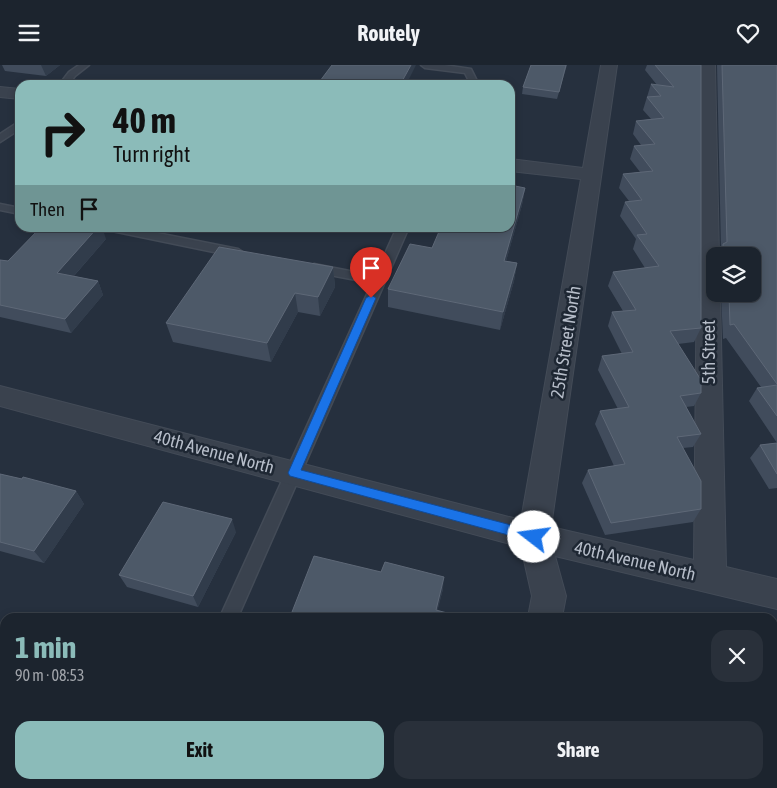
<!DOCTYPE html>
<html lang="en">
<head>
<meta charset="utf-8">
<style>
	:root { --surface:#1c242e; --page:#29303a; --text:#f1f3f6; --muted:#a0a4aa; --line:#3a414a; --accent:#8bbbb9 }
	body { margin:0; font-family:"Asap Condensed",sans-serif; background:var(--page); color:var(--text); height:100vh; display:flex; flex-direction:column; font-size:19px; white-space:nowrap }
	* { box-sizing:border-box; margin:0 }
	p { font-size:16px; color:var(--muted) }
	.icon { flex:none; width:28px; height:28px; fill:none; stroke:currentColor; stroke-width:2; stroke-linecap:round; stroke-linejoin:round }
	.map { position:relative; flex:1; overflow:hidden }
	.drawer { position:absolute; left:0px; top:548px; width:778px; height:176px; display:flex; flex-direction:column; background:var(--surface); border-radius:15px 15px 0 0; box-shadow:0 2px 8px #0003,0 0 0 1px var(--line) }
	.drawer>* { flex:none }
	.top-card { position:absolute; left:15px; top:15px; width:500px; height:152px; border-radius:15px; box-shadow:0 2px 8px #0003,0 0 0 1px var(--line); background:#8bbbb9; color:#111; overflow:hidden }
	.controls { position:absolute; left:706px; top:182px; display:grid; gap:10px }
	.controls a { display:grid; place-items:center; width:55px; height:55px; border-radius:10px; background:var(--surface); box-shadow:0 2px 8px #0003,0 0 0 1px var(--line); font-size:25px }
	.pin { position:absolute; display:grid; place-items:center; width:42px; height:42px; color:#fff; margin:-51px -21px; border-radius:50% 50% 50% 0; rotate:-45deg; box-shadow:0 0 5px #0007 }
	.pin .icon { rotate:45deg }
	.me { position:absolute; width:55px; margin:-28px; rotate:285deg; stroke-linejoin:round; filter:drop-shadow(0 0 4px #0008) }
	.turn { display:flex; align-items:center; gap:18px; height:105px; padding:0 15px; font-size:22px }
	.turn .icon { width:65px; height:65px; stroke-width:2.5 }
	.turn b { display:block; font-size:35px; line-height:42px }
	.then { display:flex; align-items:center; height:48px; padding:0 15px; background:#0003; gap:10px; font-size:19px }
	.round { display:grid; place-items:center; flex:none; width:52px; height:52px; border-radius:15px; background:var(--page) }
	.summary { display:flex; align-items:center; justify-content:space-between; height:85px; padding:0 15px }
	h1 { font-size:30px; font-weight:700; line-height:38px; color:var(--accent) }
	.button { display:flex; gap:10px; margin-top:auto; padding:10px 15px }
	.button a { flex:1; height:58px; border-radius:15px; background:var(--accent); color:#111; font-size:20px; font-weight:700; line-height:58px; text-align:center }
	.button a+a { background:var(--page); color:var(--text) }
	header { display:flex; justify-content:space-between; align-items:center; height:65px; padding:0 15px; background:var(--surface); font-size:22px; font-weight:700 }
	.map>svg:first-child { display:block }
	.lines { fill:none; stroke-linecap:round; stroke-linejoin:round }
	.service-casing { stroke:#434b57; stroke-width:3 }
	.minor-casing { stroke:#434b57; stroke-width:2 }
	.service { fill:#3a424e; fill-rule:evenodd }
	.minor { fill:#3a424e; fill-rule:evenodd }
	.wall { fill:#414c5c }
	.shaded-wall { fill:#313c4b }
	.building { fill:#4d5968; stroke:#5e6877 }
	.route { fill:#1a73e8; stroke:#114b97 }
	.labels { text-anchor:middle; stroke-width:5; stroke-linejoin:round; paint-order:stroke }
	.street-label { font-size:18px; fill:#b6bdc9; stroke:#1e2733 }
</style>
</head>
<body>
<header><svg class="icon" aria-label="menu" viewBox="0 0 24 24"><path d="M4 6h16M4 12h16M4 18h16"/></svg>Routely<svg class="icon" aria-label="heart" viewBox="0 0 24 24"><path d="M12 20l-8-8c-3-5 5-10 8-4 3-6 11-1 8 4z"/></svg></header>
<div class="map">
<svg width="777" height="723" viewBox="0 0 777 723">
	<rect width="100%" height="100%" fill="#26303e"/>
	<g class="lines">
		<defs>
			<path id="service" d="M 79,0 L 89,0 L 75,11 L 68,20 L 59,20 L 69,7 Z
				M 421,0 L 444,0 L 471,4 L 477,16 L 476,20 L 468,20 L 469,16 L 465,8 L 425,3 Z
				M 20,56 L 20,64 L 0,77 L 0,69 Z
				M 0,139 L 20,143 L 20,149 L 0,145 Z
				M 102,162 L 127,162 L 238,184 L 244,188 L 238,192 L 107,165 Z
				M 397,162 L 409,162 L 238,552 L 220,552 L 372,218 L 314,207 L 308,203 L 314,199 L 375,211 Z
				M 0,642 L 5,644 L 5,664 L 0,662 Z
				M 145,719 L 167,719 L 165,723 L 143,723 Z"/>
			<path id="minor" d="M 601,0 L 617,0 L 551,462 L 694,495 L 699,0 L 715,0 L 719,191 L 715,191 L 715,229 L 720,229 L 726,502 L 777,514 L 777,544 L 555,491 L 566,531 L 562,552 L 528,552 L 532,531 L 521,482 L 0,341 L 0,321 L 521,455 L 581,114 L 510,106 L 510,94 L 583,103 Z
				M 0,22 L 20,24 L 20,34 L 0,32 Z
				M 500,719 L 538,719 L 539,723 L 499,723 Z"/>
		</defs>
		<!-- service casing -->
		<use href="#service" class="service-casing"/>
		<!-- minor casing -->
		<use href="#minor" class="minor-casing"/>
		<!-- service -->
		<use href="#service" class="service"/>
		<!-- minor -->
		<use href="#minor" class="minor"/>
	</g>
	<!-- wall -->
	<path class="wall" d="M 2,0 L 60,0 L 46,11 L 5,6 Z
		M 531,0 L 567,0 L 557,34 L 522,29 L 523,22 Z
		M 647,0 L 701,0 L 701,263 L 694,277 L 678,279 L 701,328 L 694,341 L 686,342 L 701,369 L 693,382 L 683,383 L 701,444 L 693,457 L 605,470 L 582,418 L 588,405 L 614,401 L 595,359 L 600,346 L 618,344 L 598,305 L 602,291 L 622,289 L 608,261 L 612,247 L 623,246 L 608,221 L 613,207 L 645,203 L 633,184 L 636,174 L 620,151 L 625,137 L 629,136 L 619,123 L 623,109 L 640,107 L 630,94 L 634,81 L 641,80 L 633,69 L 636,56 L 651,54 L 643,45 L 651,19 L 657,20 L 645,5 Z
		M 717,0 L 777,0 L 777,378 L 749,336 L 757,323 L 761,322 L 726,273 L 723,274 L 721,229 L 752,229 L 752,191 L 718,191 L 721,184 Z
		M 525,123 L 522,140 L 506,196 L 517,198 L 514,216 L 500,265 L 388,242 L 388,224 L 432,183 Z
		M 106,174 L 74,211 L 98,216 L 103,230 L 71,268 L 0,252 L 0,195 L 8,196 Z
		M 333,202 L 335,222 L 320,251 L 298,247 L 271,297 L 173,277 L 166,258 Z
		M 777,378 L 777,423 L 769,424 L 750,393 L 760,380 Z
		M 0,409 L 76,426 L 84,439 L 44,498 L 0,486 Z
		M 236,467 L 198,542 L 127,522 L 119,510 Z
		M 443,524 L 437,546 L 462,552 L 294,552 L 292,547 Z
		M 729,719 L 772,719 L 777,723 L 742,723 Z"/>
	<!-- shaded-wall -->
	<path class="shaded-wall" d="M 41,0 L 60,0 L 46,11 Z
		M 411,0 L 416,0 L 406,20 L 400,20 Z
		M 525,123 L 522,140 L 501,214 L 504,196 Z
		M 98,162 L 102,162 L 106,174 L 64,222 L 57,208 Z
		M 517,198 L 514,216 L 500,265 L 503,247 Z
		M 333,202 L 335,222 L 320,251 L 318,232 Z
		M 98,216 L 103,230 L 71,268 L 65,254 Z
		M 295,228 L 298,247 L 271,297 L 267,278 Z
		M 76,426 L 84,439 L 44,498 L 34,486 Z
		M 232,454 L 236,467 L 198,542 L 193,531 Z
		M 444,512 L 443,524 L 436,552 L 436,545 Z
		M 389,719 L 392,719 L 390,723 L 388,723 Z"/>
	<!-- building -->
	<path class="building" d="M 332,0 L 411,0 L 400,20 L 317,20 Z
		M 531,0 L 566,0 L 559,27 L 523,22 Z
		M 655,0 L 701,0 L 701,263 L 670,266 L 701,315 L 701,328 L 680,331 L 701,369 L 677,372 L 701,416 L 701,444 L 611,458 L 588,405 L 625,399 L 600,346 L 629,342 L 602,291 L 633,287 L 612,247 L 636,245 L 613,207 L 659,201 L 637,170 L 647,169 L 625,137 L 642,135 L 623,109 L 653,106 L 634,81 L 655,79 L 636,56 L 664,53 L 647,32 L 661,31 L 651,19 L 674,22 Z
		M 722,0 L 777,0 L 777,319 L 734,259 L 730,260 L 729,229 L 752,229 L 752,191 L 723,191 L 723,179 L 727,177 Z
		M 510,120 L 525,123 L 504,196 L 517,198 L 503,247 L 388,224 L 410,179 L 432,183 L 441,162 L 510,162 Z
		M 41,162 L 98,162 L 57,208 L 98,216 L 65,254 L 0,240 L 0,195 L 8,196 Z
		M 219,182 L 333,202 L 318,232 L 295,228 L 267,278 L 166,258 Z
		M 777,320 L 777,351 L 757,323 Z
		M 777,378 L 777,409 L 760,380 Z
		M 0,409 L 22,414 L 23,412 L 76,426 L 34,486 L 0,477 Z
		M 163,437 L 232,454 L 193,531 L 119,510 Z
		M 314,491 L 381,507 L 385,497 L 444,512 L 436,545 L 462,552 L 313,552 L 292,547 Z
		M 772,600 L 777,601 L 777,723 L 765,723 L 765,720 L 763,719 L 772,719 Z
		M 256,719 L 389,719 L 388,723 L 254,723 Z"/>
	<!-- route -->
	<path class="route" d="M 371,230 L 376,233 L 301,405 L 534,466 L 539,468 L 541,472 L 539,475 L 534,477 L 290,411 L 288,408 L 366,233 Z"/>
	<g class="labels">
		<!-- street labels -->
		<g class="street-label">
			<text transform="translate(566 277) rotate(-81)" y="6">25th Street North</text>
			<text transform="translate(709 287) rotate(-90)" y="6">5th Street</text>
			<text transform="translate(214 387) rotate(15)" y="6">40th Avenue North</text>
			<text transform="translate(635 496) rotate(13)" y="6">40th Avenue North</text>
		</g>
	</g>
</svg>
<div class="controls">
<a><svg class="icon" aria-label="layers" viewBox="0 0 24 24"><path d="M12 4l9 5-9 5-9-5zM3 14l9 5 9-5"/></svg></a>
</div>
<div class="pin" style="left:371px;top:233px;background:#d93025"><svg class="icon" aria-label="arrive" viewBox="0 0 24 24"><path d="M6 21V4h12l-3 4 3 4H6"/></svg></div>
<svg class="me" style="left:534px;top:472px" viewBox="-20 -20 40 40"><circle r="19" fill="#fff"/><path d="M0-13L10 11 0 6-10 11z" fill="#1a73e8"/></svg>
<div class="top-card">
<div class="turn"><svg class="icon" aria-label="right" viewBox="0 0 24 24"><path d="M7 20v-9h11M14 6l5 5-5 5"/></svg><div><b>40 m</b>Turn right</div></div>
<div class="then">Then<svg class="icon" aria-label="arrive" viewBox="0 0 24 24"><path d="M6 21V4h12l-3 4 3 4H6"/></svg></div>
</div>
<section class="drawer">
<div class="summary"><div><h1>1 min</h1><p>90 m · 08:53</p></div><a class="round"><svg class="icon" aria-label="close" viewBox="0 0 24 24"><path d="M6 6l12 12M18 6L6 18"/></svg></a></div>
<div class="button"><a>Exit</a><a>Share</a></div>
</section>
</div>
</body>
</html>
